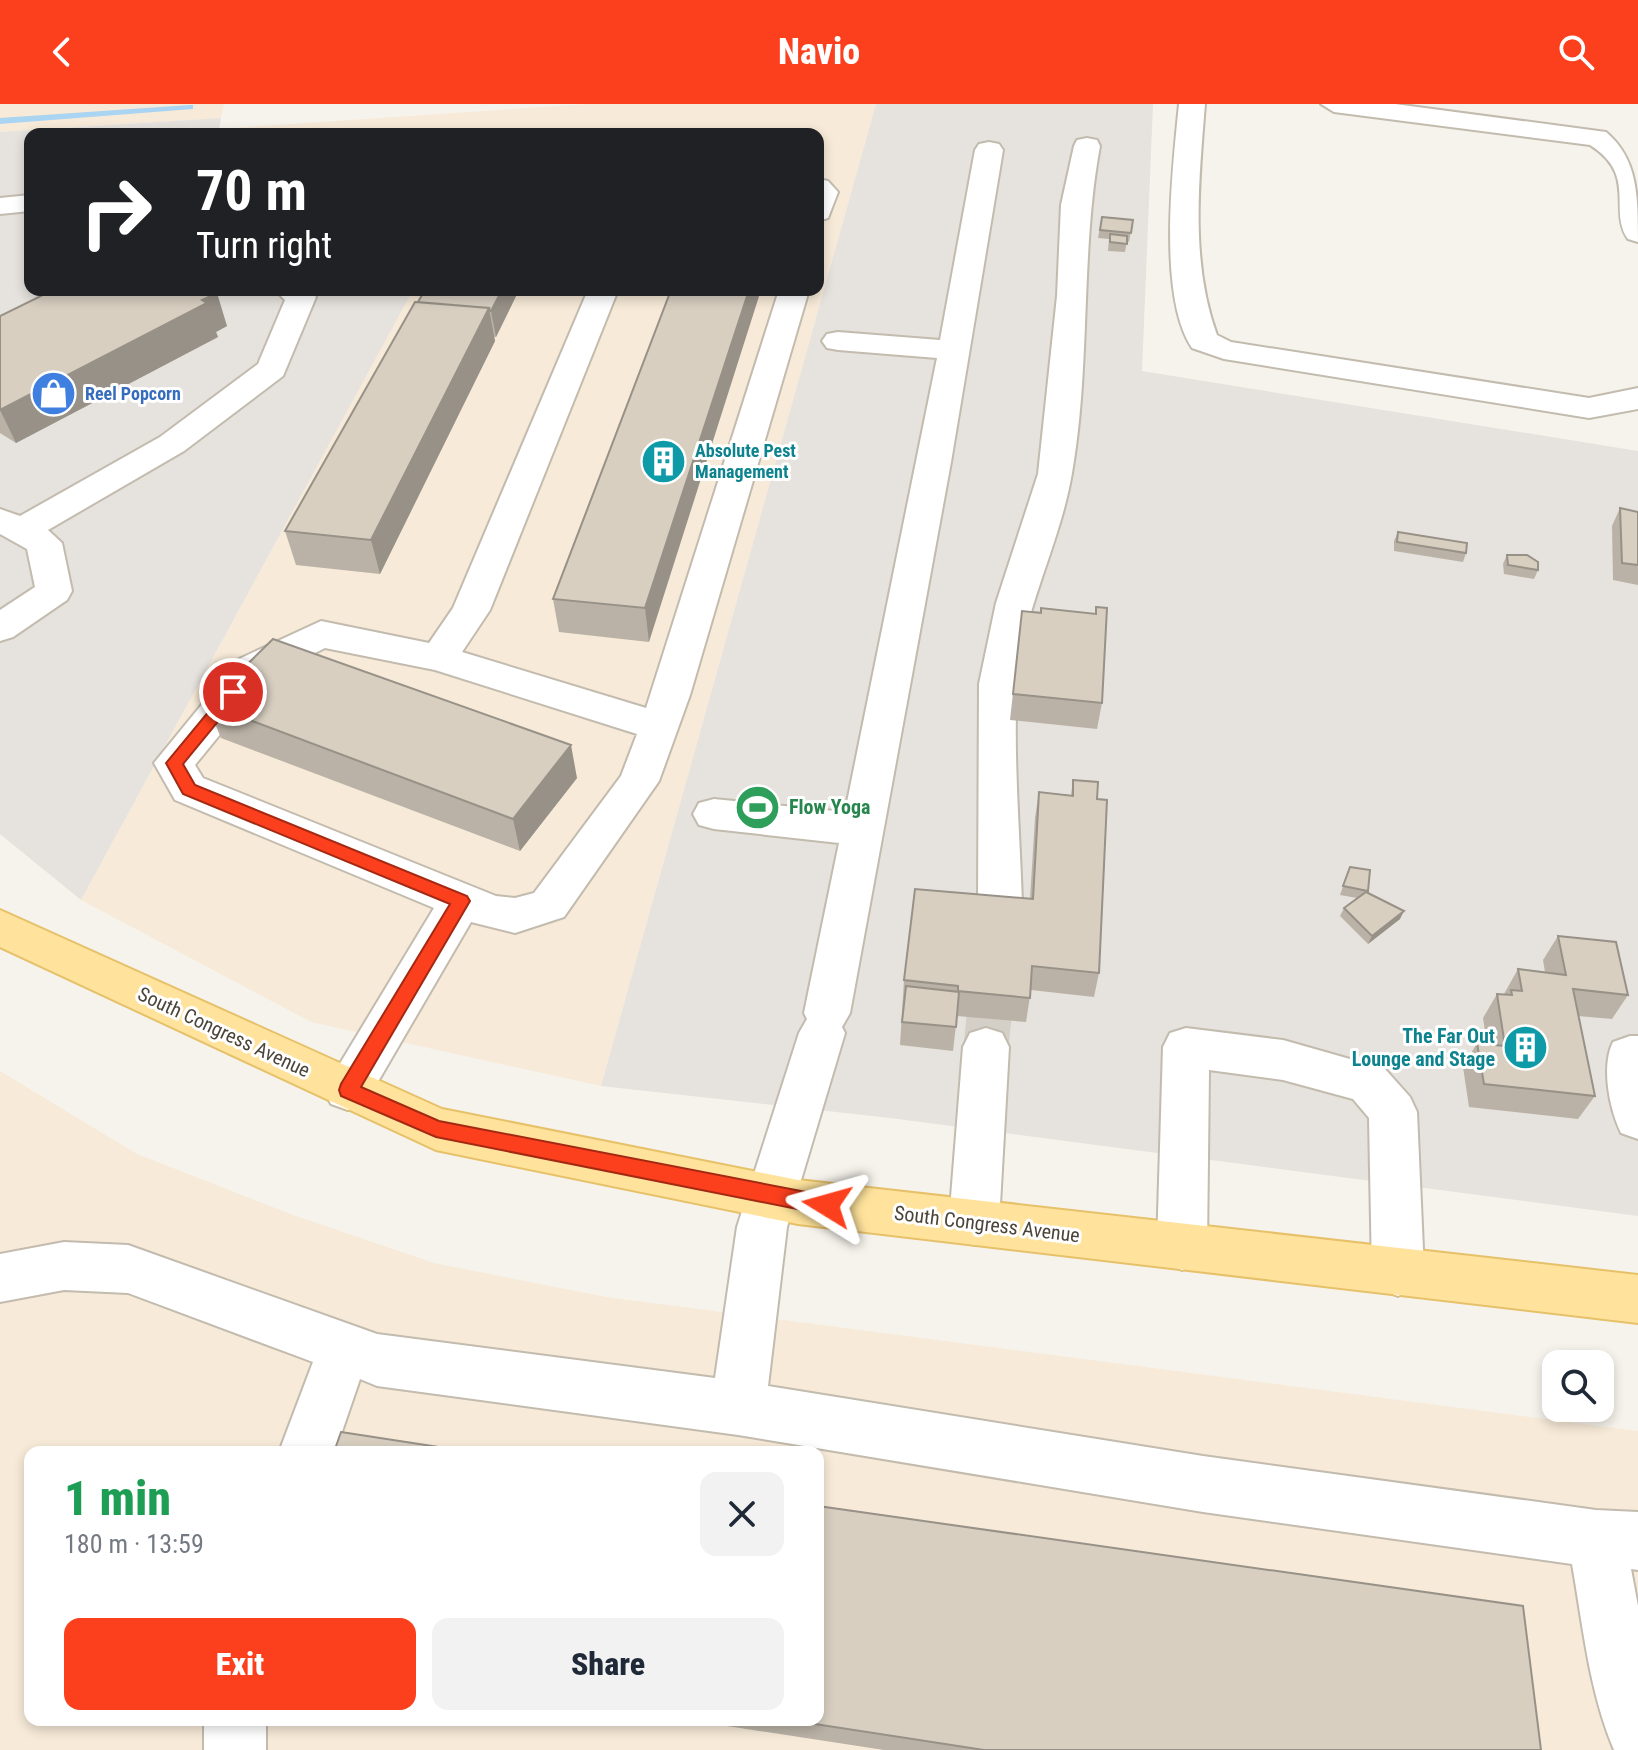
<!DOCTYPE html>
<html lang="en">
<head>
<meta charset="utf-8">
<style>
	:root { --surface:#fff; --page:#f2f2f3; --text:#1f2937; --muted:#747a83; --accent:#fc3f1d }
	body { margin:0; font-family:"Roboto Condensed",sans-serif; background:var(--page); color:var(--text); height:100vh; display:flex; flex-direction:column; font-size:30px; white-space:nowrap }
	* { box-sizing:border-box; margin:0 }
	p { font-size:26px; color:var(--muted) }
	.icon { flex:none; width:44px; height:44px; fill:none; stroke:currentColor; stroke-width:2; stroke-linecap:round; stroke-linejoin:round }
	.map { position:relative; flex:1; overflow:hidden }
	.sheet { position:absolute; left:24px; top:1342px; width:800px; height:280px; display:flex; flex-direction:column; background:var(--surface); border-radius:16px; box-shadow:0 4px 12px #0003 }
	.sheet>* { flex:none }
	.hud { position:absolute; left:24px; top:24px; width:800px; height:168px; border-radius:16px; box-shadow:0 4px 12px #0003; background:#202124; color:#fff; overflow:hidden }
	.controls { position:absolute; left:1542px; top:1246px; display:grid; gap:16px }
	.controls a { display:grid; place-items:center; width:72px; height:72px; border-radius:16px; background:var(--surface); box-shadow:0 4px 12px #0003; font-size:40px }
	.pin { position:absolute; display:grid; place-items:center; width:68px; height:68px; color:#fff; margin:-34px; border:4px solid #fff; border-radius:50%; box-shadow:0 2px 8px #0007 }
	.me { position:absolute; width:88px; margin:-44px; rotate:278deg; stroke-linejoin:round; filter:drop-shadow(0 0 6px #0008) }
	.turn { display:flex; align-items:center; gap:28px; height:168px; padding:0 40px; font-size:36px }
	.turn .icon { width:104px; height:104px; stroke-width:2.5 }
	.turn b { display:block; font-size:56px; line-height:68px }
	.round { display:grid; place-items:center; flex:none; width:84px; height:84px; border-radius:16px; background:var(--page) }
	.head { display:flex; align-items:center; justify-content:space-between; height:136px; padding:0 40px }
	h1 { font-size:48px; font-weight:800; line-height:60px; color:#1e9e55 }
	.cta { display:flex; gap:16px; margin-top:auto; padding:16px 40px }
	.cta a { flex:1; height:92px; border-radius:16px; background:var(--accent); color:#fff; font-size:32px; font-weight:800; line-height:92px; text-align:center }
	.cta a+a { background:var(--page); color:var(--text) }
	header { display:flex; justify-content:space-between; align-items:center; height:104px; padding:0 40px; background:var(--accent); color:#fff; font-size:36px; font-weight:800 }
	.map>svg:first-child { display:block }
	.commercial { fill:#f7ead8; fill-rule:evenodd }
	.industrial { fill:#e6e2dd }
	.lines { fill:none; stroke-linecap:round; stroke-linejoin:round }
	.stream { fill:#a9d4f2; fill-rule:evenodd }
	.minor-tunnel { stroke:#d4d0c8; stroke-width:45; stroke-dasharray:45 22; stroke-linecap:butt }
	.minor-casing { stroke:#c2bbae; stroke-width:4 }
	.major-casing { stroke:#e6c16a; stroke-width:4 }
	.minor { fill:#fff; fill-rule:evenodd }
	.major { fill:#ffe39c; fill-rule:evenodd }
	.wall { fill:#bab2a6 }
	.shaded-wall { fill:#979187 }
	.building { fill:#d8cfc1; stroke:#979187; stroke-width:2 }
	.route { fill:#fc3f1d; stroke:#a42913; stroke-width:2 }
	.labels { text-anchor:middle; stroke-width:6; stroke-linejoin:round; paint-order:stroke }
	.far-shop-label { font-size:18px; font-weight:bold; fill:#366cbe; stroke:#fff; text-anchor:start }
	.far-culture-label { font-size:18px; font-weight:bold; fill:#0d838f; stroke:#fff; text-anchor:start }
	.leisure-label { font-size:20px; font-weight:bold; fill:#27864d; stroke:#fff; text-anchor:start }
	.street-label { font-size:20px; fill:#4b4439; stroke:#fff }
	.culture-label { font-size:20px; font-weight:bold; fill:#0d838f; stroke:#fff; text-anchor:end }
</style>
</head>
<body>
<header><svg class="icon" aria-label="back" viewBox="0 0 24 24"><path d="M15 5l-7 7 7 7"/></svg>Navio<svg class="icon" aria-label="search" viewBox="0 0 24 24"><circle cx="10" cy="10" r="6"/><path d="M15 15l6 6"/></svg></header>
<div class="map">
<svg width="1638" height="1646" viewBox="0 0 1638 1646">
	<rect width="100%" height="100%" fill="#f6f3ec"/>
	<!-- commercial -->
	<path class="commercial" d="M 0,0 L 224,0 L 221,14 L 0,28 Z
		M 587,0 L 876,0 L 601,982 L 311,918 L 81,796 L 413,186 L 818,186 L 818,30 L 267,30 L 219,25 Z
		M 0,967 L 137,1050 L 293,1111 L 434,1159 L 606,1193 L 1638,1327 L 1638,1646 L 0,1646 ZM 30,1348 L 818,1348 L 818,1616 L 30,1616 Z"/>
	<!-- industrial -->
	<path class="industrial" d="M 876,0 L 1153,0 L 1142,267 L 1638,347 L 1638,1112 L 890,1014 L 601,982 Z
		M 221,14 L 219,25 L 267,30 L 30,30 L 30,186 L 413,186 L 81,796 L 0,730 L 0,28 Z"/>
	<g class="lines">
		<!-- stream -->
		<path class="stream" d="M 190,1 L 193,1 L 193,5 L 0,20 L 0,14 Z"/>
		<!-- minor-tunnel -->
		<path class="minor-tunnel" d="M 986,943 L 995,854"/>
		<defs>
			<path id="minor" d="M 1179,0 L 1205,0 C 1199,76 1190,158 1217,231 L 1231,238 L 1589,294 L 1638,284 L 1638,305 L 1589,314 L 1224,255 L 1192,244 C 1157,192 1173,61 1179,0 Z
				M 1321,0 L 1395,0 L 1606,28 C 1638,55 1638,92 1638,138 L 1628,135 C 1608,106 1638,71 1590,41 L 1334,8 Z
				M 1087,34 L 1097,36 L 1100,42 C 1080,150 1091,261 1072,369 C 1060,441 1022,507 1017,581 C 1013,652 1020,729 1022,800 L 1015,812 L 1000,817 L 985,812 L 978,800 L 979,580 L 996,499 L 1038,370 L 1057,192 L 1061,101 L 1074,42 L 1077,36 Z
				M 989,38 L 999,40 L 1003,46 L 951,358 L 850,909 L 842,923 L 845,929 L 787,1123 L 768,1282 L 1203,1352 L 1596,1406 L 1638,1408 L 1638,1466 L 1631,1465 L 1638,1502 L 1638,1646 L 1614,1646 C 1589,1587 1583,1522 1572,1460 L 1203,1408 L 738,1331 L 377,1282 L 360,1275 L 335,1348 L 279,1348 L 313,1258 L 128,1189 L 64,1186 L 0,1198 L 0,1150 L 64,1138 L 128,1141 L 377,1230 L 715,1274 L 737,1123 L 799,929 L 807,915 L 804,909 L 839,739 L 714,725 L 699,721 L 693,710 L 699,699 L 714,695 L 845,708 L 937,254 L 838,246 L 827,244 L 822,237 L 827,230 L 838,228 L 940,236 L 975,46 L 979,40 Z
				M 818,75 L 828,77 L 838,88 L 828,114 L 818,117 Z
				M 30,91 L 30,107 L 0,110 L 0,94 Z
				M 275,186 L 311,186 L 316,193 L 283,272 L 184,347 L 48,426 L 62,439 L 72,487 L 67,496 L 13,533 L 0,537 L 0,506 L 35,483 L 27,445 L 0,430 L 0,405 L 20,412 L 160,333 L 258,260 L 285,196 Z
				M 588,186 L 618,186 L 490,506 L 462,548 L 646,604 L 779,186 L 809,186 L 690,591 L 659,677 L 564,813 L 515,829 L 471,818 L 365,1000 L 348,1006 L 331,1000 L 324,986 L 434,804 L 175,696 L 154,659 L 239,555 L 321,517 L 429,539 L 453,504 ZM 325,544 L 435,566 L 637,630 L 621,672 L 534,789 L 515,794 L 496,792 L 203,674 L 195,661 L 267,573 Z
				M 986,924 L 1002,929 L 1009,943 L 999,1118 L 992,1134 L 974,1141 L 956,1134 L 949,1118 L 963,943 L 970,929 Z
				M 1186,924 L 1283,936 L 1385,965 L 1410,993 L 1417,1008 L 1424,1168 L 1416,1185 L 1398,1192 L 1380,1185 L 1372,1168 L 1369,1014 L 1353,995 L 1283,976 L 1209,966 L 1207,1143 L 1200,1159 L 1182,1166 L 1164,1159 L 1157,1143 L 1163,943 L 1170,929 Z
				M 1630,932 L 1638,932 L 1638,1035 L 1621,1029 C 1609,1004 1601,962 1613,938 Z
				M 204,1616 L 266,1616 L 266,1646 L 204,1646 Z"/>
			<path id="major" d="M 0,806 L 442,1005 L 798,1076 L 1638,1171 L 1638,1219 L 798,1120 L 436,1046 L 0,843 Z"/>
		</defs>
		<!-- minor casing -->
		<use href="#minor" class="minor-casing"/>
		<!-- major casing -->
		<use href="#major" class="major-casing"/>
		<!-- minor -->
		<use href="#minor" class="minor"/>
		<!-- major -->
		<use href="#major" class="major"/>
	</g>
	<!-- wall -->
	<path class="wall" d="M 1102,113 L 1133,116 L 1129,138 L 1127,137 L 1125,148 L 1108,147 L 1109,135 L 1098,134 Z
		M 519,186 L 496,233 L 494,233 L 495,237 L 380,470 L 296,461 L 285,427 L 418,198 Z
		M 671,186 L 649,538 L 559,528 L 553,495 Z
		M 0,212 L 227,222 L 216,228 L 218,233 L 16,339 L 0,329 Z
		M 1620,404 L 1638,408 L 1638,481 L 1613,476 L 1612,422 Z
		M 1398,428 L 1466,449 L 1463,458 L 1394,447 L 1394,437 Z
		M 1507,451 L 1538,466 L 1534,475 L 1504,470 L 1503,460 Z
		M 1096,503 L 1102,599 L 1097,625 L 1010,616 L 1022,507 L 1095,510 Z
		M 207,600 L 577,674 L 520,747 L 221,634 Z
		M 1073,676 L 1097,695 L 1099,869 L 1094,893 L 1031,886 L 1026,918 L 957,912 L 953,947 L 900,941 L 904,876 L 1030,795 L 1035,714 L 1039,688 L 1071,691 Z
		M 1350,763 L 1368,787 L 1368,789 L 1400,815 L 1368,840 L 1340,812 L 1344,804 L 1357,794 L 1340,791 Z
		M 1558,832 L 1628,891 L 1612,915 L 1578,912 L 1595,992 L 1578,1015 L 1469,1003 L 1463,963 L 1477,939 L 1487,940 L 1483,914 L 1497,890 L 1504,890 L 1518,865 L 1545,868 L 1543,856 Z
		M 726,1616 L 818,1616 L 1541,1646 L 884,1646 L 727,1622 Z"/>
	<!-- shaded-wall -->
	<path class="shaded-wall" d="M 502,186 L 519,186 L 496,233 L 491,207 Z
		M 749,186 L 761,186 L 649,538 L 645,504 Z
		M 217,189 L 227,222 L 216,228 L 218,233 L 16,339 L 0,306 Z
		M 489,204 L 495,237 L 380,470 L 371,436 Z
		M 571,641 L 577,674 L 520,747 L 513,715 Z
		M 1404,807 L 1400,815 L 1368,840 L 1372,832 Z"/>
	<!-- building -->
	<path class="building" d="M 1102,113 L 1133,116 L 1131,129 L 1100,126 Z
		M 1110,130 L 1127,132 L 1127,140 L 1110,138 Z
		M 53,186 L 212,186 L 217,189 L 202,196 L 207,199 L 0,306 L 0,212 Z
		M 425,186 L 502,186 L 491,207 L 490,207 L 489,204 L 418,198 Z
		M 671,186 L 749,186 L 645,504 L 553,495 Z
		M 415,198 L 489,204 L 371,436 L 285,427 Z
		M 1620,404 L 1638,408 L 1638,461 L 1622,459 Z
		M 1398,428 L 1467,439 L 1466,449 L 1397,438 Z
		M 1507,451 L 1527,451 L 1538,458 L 1538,466 L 1508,461 Z
		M 1096,503 L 1107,504 L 1102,599 L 1013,590 L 1022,507 L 1041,509 L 1041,504 L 1096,510 Z
		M 273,535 L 571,641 L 513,715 L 207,600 Z
		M 1073,676 L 1098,678 L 1097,695 L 1107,696 L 1099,869 L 1032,862 L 1030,894 L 958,887 L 958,882 L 904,876 L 915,785 L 1033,795 L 1039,688 L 1073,692 Z
		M 1350,763 L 1370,766 L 1368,787 L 1343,782 Z
		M 1366,788 L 1404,807 L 1372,832 L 1344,804 Z
		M 1558,832 L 1616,838 L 1628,891 L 1573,885 L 1595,992 L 1484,980 L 1477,939 L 1505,942 L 1497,890 L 1512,891 L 1511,886 L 1522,887 L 1518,865 L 1566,871 Z
		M 906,882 L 959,888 L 956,923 L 902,918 Z
		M 341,1328 L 471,1348 L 334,1348 Z
		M 818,1402 L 1523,1502 L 1541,1646 L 984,1646 L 789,1616 L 818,1616 Z"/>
	<!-- route -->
	<path class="route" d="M 233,582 L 241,588 L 239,592 L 183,660 L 195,681 L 467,792 L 470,797 L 361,983 L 439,1017 L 827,1092 L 835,1095 L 838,1101 L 835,1108 L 827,1111 L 436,1033 L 341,992 L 339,986 L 341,980 L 450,800 L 183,690 L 166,659 L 228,584 Z"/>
	<!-- icons -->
	<defs>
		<symbol id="shop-disc" viewBox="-11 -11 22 22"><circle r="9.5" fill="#3f7fe0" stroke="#fff"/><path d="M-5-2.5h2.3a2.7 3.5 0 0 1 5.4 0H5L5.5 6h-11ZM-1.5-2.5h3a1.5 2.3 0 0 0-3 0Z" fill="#fff"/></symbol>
		<symbol id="building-disc" viewBox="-11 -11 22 22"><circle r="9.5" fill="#0f9aa8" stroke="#fff"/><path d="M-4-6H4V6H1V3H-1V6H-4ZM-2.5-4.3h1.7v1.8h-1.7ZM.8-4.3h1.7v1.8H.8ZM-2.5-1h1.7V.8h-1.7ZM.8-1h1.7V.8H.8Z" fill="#fff"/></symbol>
		<symbol id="stadium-disc" viewBox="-11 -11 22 22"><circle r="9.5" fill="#2e9e5b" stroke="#fff"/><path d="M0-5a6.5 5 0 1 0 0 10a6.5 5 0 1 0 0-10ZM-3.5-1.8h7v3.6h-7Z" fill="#fff"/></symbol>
	</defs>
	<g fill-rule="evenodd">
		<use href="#shop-disc" x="28" y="264" width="51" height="51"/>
		<use href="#building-disc" x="638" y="332" width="51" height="51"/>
		<use href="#stadium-disc" x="732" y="678" width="51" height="51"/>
		<use href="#building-disc" x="1500" y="918" width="51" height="51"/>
	</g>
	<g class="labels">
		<!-- far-shop labels -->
		<g class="far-shop-label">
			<text x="85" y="296">Reel Popcorn</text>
		</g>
		<!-- far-culture labels -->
		<g class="far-culture-label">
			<text x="695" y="353">Absolute Pest<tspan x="695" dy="21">Management</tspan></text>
		</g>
		<!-- leisure labels -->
		<g class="leisure-label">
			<text x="789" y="710">Flow Yoga</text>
		</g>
		<!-- street labels -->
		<g class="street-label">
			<text transform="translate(224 928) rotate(25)" y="7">South Congress Avenue</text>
			<text transform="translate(987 1120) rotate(7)" y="7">South Congress Avenue</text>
		</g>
		<!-- culture labels -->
		<g class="culture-label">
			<text x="1495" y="939">The Far Out<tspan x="1495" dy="23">Lounge and Stage</tspan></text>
		</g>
	</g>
</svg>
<div class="controls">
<a><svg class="icon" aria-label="search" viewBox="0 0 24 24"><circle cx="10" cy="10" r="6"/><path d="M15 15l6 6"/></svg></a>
</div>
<div class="pin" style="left:233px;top:588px;background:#d93025"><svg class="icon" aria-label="arrive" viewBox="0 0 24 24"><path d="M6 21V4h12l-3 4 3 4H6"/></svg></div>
<svg class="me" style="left:827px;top:1101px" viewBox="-20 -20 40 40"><path d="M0-17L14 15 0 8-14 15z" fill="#fc3f1d" stroke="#fff" stroke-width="4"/></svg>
<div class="hud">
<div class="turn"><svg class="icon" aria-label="right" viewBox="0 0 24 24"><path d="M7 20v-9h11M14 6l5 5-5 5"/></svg><div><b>70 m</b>Turn right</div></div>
</div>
<section class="sheet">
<div class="head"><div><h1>1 min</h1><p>180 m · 13:59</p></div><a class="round"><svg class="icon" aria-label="close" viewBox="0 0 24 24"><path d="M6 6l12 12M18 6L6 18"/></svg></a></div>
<div class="cta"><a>Exit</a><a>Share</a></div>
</section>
</div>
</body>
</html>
